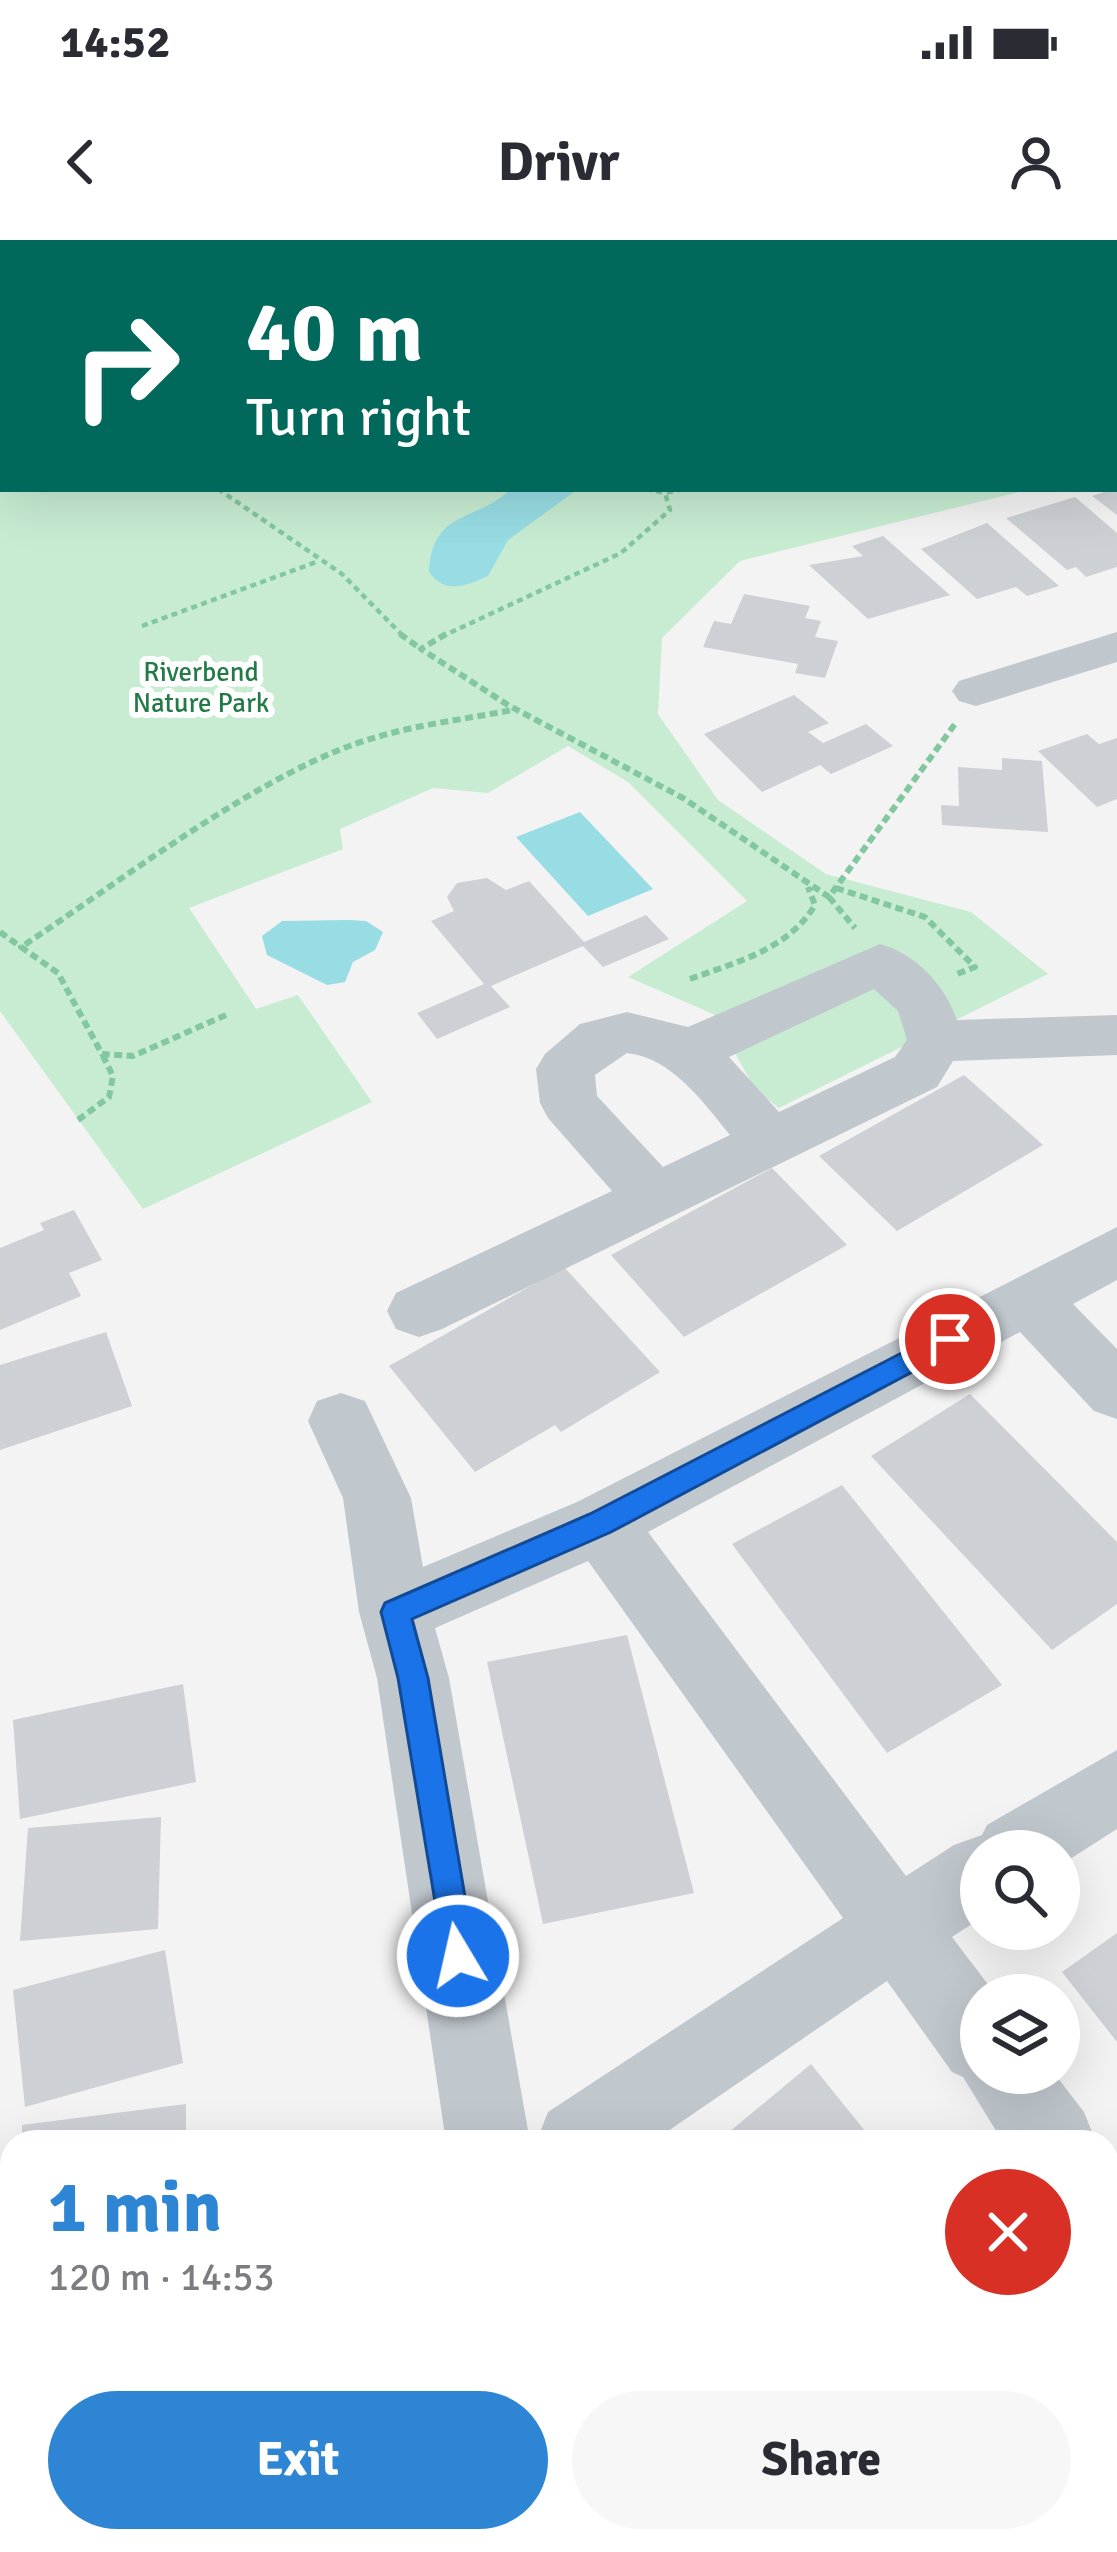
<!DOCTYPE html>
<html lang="en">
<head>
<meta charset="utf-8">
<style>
	:root { --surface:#fff; --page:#f7f7f7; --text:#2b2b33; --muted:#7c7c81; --accent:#2e85d3 }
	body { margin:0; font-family:Signika,sans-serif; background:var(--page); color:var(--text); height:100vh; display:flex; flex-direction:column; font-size:45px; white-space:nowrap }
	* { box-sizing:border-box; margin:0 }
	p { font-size:39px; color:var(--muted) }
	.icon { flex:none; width:66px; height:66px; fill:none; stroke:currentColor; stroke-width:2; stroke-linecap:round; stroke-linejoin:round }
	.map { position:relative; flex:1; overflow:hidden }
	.sheet { position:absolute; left:0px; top:1890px; width:1119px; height:423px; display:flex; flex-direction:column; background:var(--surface); border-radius:36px 36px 0 0; box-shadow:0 12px 48px #0002 }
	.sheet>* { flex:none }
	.guide { position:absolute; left:0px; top:0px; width:1119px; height:252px; box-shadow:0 12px 48px #0002; background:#00695c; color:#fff; overflow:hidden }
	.tools { position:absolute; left:960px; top:1590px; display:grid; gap:24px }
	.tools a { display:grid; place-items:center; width:120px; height:120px; border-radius:50%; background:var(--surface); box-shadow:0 12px 48px #0002; font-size:60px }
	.pin { position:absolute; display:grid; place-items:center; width:102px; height:102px; color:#fff; margin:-51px; border:6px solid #fff; border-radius:50%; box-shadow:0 3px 12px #0007 }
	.me { position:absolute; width:132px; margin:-66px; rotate:351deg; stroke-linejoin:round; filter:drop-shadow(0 0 9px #0008) }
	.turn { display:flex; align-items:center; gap:42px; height:252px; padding:0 48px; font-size:54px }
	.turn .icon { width:156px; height:156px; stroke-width:2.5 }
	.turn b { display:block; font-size:84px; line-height:102px }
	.round { display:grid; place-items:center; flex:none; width:126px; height:126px; border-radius:63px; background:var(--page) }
	.overview { display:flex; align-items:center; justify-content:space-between; height:204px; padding:0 48px }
	h1 { font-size:72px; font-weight:700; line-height:90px; color:var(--accent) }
	.cta { display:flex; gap:24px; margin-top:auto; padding:24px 48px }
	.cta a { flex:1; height:138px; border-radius:72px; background:var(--accent); color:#fff; font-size:48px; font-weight:700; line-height:138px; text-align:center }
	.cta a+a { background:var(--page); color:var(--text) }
	.status { display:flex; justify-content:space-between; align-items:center; height:84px; padding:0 60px; background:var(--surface); direction:ltr }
	.status svg { height:33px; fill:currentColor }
	header { display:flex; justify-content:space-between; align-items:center; height:156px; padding:0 48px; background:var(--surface); font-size:54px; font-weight:700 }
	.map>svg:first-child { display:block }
	.green { fill:#c7ecd2 }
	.water { fill:#98dce4 }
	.building { fill:#cdd0d4 }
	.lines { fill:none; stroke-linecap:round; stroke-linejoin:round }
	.path-far1 { stroke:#82c79e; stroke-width:4.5; stroke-dasharray:6 4.5; stroke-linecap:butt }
	.path { stroke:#82c79e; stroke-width:6; stroke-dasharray:8 4.5; stroke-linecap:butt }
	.minor { fill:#c0c7cd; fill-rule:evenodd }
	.route { fill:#1a73e8; stroke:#114b97; stroke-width:3 }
	.labels { text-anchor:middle; stroke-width:12; stroke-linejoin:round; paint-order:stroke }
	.far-park-label { font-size:27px; fill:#227a46; stroke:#fff }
</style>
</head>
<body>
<div class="status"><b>14:52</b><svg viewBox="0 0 49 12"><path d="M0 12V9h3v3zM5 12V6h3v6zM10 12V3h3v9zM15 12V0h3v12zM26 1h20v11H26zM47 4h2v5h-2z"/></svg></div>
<header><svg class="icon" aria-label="back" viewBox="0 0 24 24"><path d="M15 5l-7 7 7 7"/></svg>Drivr<svg class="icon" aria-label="person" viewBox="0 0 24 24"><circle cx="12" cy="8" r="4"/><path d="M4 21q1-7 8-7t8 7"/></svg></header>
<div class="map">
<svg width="1117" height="2312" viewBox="0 0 1117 2312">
	<rect width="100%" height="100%" fill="#f4f3f3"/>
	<!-- green -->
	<path class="green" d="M 0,0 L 708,3 L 3,3 L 3,249 L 1031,249 L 740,321 L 662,398 L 658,474 L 718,560 L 826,634 L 971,672 L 1048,734 L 779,868 L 755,849 L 713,774 L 628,737 L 747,661 L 628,542 L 568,506 L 488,553 L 433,548 L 340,589 L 343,609 L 189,668 L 256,769 L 298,755 L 372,862 L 143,969 L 0,771 Z"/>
	<!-- water -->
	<path class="water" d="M 511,249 L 578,249 L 508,300 L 488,336 C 465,346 446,355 429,332 C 432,269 475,283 511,249 Z
		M 580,572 L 653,649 L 588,676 L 516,597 Z
		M 349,680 L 366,681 L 383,692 L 375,710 L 353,722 L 345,742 L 327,745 L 267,715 L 262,696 L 282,681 Z"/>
	<!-- building -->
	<path class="building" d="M 1117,249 L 1117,275 L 1092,256 L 1113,249 Z
		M 1075,257 L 1117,293 L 1117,327 L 1086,337 L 1076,327 L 1067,330 L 1006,278 Z
		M 987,283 L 1059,346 L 1027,356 L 1016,347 L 977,359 L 921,309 Z
		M 883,296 L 950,355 L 868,379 L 809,325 L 863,316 L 852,306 Z
		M 744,354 L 810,366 L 805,378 L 821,381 L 815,397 L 838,401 L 825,438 L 795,433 L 798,424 L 703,407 L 714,381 L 731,384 Z
		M 794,455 L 829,483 L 808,492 L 823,503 L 866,484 L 893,506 L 831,534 L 820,525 L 762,552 L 704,494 Z
		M 1087,494 L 1099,504 L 1117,498 L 1117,559 L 1097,567 L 1038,511 Z
		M 1002,518 L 1042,521 L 1048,592 L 942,585 L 941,565 L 959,566 L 958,527 L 1002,530 Z
		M 487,638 L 506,650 L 529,641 L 584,702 L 646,675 L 669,699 L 603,727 L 583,706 L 491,746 L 510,767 L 437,799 L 417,773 L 484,744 L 431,681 L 454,671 L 447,657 L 457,643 Z
		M 964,835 L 1043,905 L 897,991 L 819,916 Z
		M 772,928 L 847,1005 L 684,1097 L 611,1015 Z
		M 74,970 L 102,1020 L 69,1033 L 81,1056 L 0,1090 L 0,1008 L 44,990 L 40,983 Z
		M 564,1027 L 660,1132 L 561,1192 L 555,1185 L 475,1232 L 389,1126 Z
		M 106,1092 L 132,1166 L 0,1210 L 0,1125 Z
		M 970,1154 L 1117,1302 L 1117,1364 L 1052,1410 L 871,1216 Z
		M 842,1245 L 1002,1445 L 887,1513 L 732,1304 Z
		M 627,1395 L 694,1653 L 543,1684 L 487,1422 Z
		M 183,1444 L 196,1542 L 20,1579 L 13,1480 Z
		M 161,1577 L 158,1689 L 20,1701 L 28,1588 Z
		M 1117,1693 L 1117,1802 L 1062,1732 Z
		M 165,1710 L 183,1823 L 25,1867 L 13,1750 Z
		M 811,1824 L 874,1902 L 717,1902 Z
		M 186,1864 L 186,1902 L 22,1902 L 22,1885 Z"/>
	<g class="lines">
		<!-- path-far1 -->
		<path class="path-far1" d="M 63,3 L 71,0
			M 280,3 L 289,0
			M 218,249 L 342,334 L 404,397
			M 646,249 L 665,253
			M 142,386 L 319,321
			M 441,397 L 621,313 L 670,270 L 665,253 L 683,249"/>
		<!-- path -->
		<path class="path" d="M 400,394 L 421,409
			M 446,394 L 421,409 L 508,465 L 683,558 L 829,657 L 955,484
			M 836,648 L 925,677 L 975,727 L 957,734
			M 829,657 L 855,688
			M 0,692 L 21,707
			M 690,739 C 736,722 788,710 815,665 L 808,647
			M 226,775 L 133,816 L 102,814 L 58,733 L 21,707 C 119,643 267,527 377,497 C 420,484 467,479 512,470
			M 78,880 L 109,857 L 113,836 L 102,814"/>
		<!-- minor -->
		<path class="minor" d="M 970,0 L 1012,0 L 1014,3 L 972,3 Z
			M 1116,57 L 1117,57 L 1117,82 L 1116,82 Z
			M 1117,392 L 1117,422 L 976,466 L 959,461 L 952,451 L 959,441 Z
			M 880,704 C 916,714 945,745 957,780 L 1117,775 L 1117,815 L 953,821 L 937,847 L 442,1089 L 419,1097 L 396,1089 L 387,1071 L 396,1053 L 612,951 L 548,878 L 540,863 L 536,829 L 545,814 L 580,784 L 627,772 L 688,787 ZM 874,749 L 898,771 L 907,800 L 895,817 L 779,872 L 729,817 ZM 627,813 C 672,818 703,862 730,895 L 663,927 L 597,856 L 595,835 Z
			M 1117,987 L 1117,1040 L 1073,1064 L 1117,1109 L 1117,1179 L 1094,1171 L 1020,1092 L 648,1292 L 906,1636 L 954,1605 L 982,1595 L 987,1585 L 1117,1510 L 1117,1589 L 1059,1626 L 1059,1611 L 981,1611 L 981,1678 L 952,1697 L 996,1755 L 981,1755 L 981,1833 L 1054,1833 L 1084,1872 L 1096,1902 L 1003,1902 L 963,1837 L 952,1832 L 887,1741 L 652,1902 L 536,1902 L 548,1872 L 843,1678 L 588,1321 L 435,1388 L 449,1438 L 530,1902 L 446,1902 L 377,1438 L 359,1372 L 343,1258 L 308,1181 L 317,1161 L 341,1153 L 365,1161 L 411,1258 L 423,1327 L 577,1262 Z
			M 1107,1930 L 1117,1934 L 1117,2029 L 1107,2025 Z
			M 334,2301 L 428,2301 L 431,2312 L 337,2312 Z"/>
	</g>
	<!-- route -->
	<path class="route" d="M 950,1088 L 959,1091 L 959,1107 L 611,1292 L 412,1379 L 428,1438 L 475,1716 L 470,1728 L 458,1733 L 446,1728 L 398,1438 L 381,1372 L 385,1363 L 590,1274 Z"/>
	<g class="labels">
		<!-- far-park labels -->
		<g class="far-park-label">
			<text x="201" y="441">Riverbend<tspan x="201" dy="31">Nature Park</tspan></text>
		</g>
	</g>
</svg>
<div class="tools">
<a><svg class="icon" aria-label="search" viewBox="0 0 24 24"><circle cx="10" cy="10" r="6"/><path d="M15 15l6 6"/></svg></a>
<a><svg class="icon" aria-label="layers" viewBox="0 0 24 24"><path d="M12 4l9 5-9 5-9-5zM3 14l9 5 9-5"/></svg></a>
</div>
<div class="pin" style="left:950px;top:1099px;background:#d93025"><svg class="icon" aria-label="arrive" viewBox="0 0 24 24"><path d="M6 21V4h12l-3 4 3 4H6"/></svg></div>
<svg class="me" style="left:458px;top:1716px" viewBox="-20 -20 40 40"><circle r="17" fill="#1a73e8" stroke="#fff" stroke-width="3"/><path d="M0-11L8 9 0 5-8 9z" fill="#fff"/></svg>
<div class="guide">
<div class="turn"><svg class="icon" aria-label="right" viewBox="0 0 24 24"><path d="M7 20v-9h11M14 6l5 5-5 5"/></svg><div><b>40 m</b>Turn right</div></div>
</div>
<section class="sheet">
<div class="overview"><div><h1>1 min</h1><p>120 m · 14:53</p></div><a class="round" style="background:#d93025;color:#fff"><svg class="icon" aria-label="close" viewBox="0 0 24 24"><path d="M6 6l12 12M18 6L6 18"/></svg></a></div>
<div class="cta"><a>Exit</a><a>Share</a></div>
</section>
</div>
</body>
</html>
